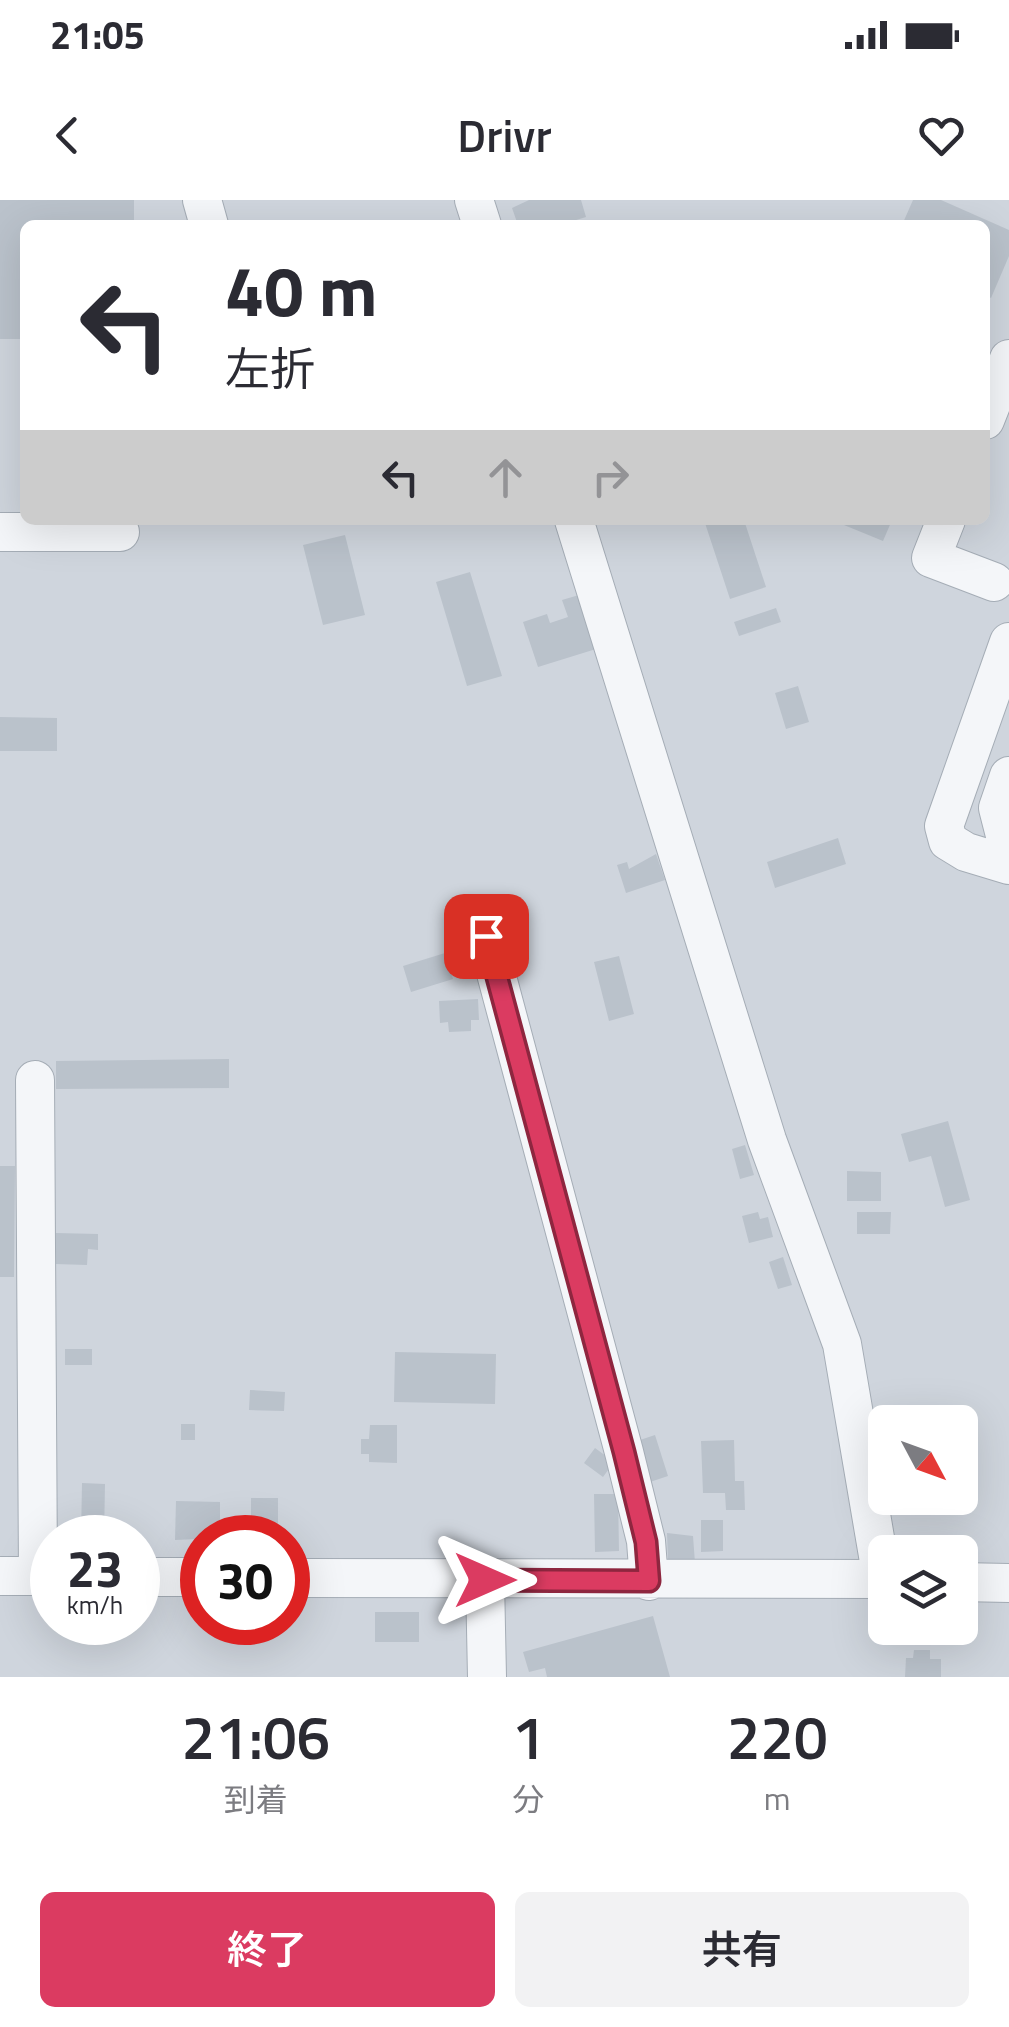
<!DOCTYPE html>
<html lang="ja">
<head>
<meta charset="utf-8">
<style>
	:root { --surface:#fff; --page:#f2f2f3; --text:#2b2b33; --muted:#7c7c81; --accent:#db3b61 }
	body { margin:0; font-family:"Titillium Web","Noto Sans JP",sans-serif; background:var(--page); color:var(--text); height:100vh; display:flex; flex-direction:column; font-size:38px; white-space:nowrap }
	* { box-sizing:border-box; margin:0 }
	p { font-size:32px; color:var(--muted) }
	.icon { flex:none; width:55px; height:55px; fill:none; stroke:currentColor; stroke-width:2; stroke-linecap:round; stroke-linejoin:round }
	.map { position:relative; height:1477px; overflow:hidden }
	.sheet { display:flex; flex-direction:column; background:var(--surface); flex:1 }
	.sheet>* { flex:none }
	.guide { position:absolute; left:20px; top:20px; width:970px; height:305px; border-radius:15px; box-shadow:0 10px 40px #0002; background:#fff; color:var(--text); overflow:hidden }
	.needle { width:65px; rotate:131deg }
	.fabs { position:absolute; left:868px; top:1205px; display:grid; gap:20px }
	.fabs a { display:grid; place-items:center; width:110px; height:110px; border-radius:15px; background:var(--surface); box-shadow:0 10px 40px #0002; font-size:50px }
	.speed { position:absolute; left:30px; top:1315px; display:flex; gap:20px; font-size:50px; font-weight:700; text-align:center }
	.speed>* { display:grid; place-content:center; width:130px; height:130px; border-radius:50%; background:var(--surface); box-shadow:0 10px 40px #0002; line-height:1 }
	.speed small { font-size:25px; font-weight:400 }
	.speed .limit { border:15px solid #d22; background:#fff; color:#111 }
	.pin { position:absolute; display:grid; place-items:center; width:85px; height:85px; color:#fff; margin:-42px; border-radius:20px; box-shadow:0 5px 15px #0006 }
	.me { position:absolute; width:110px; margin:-55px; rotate:90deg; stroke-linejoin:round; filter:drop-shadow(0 0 8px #0008) }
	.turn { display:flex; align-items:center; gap:35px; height:210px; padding:0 40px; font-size:45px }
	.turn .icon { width:130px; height:130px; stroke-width:2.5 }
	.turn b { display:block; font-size:70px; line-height:85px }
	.lanes { display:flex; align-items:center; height:95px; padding:0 40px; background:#0003; justify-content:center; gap:50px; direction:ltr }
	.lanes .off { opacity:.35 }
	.eta { display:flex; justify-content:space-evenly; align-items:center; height:170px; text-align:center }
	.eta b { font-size:60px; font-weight:600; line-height:70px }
	.button { display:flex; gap:20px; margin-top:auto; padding:20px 40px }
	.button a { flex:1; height:115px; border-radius:15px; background:var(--accent); color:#fff; font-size:40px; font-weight:600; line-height:115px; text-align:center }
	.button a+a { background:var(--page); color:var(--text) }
	.status { display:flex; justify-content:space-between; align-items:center; height:70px; padding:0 50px; background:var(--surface); direction:ltr }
	.status svg { height:28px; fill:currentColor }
	header { display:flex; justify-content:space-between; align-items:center; height:130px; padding:0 40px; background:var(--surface); font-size:45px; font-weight:600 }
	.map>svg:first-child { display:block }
	.built { fill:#cfd5dd; fill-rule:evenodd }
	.building { fill:#bac2cb }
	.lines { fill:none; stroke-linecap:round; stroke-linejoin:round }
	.minor-casing { stroke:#a5adb6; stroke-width:40 }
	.minor { stroke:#f4f6f9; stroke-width:38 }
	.route-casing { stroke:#8e263f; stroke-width:25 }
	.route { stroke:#db3b61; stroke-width:18 }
</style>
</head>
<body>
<div class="status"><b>21:05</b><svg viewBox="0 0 49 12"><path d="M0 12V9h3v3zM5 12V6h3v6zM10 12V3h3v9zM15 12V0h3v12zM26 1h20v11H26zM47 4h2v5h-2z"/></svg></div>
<header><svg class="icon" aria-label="back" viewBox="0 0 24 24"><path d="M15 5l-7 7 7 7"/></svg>Drivr<svg class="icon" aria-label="heart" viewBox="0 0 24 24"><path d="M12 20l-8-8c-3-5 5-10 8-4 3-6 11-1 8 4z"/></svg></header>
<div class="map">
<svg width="1009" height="1477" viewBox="0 0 1009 1477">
	<rect width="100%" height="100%" fill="#e1e6eb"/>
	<!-- built -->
	<path class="built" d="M 0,0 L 1009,0 L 1009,1477 L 0,1477 ZM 25,25 L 985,25 L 985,320 L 25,320 ZM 885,1222 L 960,1222 L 960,1298 L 885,1298 ZM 52,1338 L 138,1338 L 138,1422 L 52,1422 ZM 202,1338 L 288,1338 L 288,1422 L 202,1422 ZM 885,1352 L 960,1352 L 960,1428 L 885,1428 Z"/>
	<!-- building -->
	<path class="building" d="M 0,0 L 134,0 L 134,25 L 25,25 L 25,139 L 0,139 Z
		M 529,0 L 581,0 L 586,17 L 560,25 L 518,25 L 512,8 Z
		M 913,0 L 941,0 L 1009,30 L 1009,56 L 991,98 L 985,95 L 985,25 L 902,25 Z
		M 704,320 L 744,320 L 766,387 L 730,399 Z
		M 846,320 L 892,320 L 883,341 L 844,325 Z
		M 345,335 L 365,415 L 323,425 L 303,345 Z
		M 470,372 L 502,476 L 467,486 L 436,382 Z
		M 579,395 L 596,449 L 538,467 L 523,422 L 547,414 L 550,423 L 568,417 L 562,400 Z
		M 776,408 L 781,422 L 739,436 L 734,422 Z
		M 798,486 L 809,522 L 786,529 L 775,493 Z
		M 0,517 L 57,518 L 57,551 L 0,551 Z
		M 838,638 L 846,664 L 775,688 L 767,662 Z
		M 656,654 L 665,680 L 626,693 L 617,665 L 627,662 L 629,669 Z
		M 463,724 L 468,749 L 459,751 L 454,726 Z
		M 445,753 L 453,779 L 411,792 L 403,766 Z
		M 619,756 L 634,814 L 609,821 L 594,762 Z
		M 478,799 L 479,820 L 471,820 L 471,831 L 449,832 L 448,822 L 440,823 L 439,801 Z
		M 229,859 L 229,888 L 56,889 L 56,861 Z
		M 948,921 L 970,1000 L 945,1007 L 931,956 L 909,962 L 901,934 Z
		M 745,945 L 754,975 L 740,979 L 732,949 Z
		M 0,966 L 15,966 L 14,1077 L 0,1077 Z
		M 847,971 L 881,972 L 881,1001 L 847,1001 Z
		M 758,1012 L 760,1019 L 768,1017 L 773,1037 L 749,1043 L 742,1016 Z
		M 857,1012 L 891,1012 L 890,1034 L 857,1034 Z
		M 56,1033 L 98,1034 L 98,1050 L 88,1049 L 87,1065 L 55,1064 Z
		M 783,1057 L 792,1085 L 778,1089 L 769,1062 Z
		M 65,1149 L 92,1149 L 92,1165 L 65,1165 Z
		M 395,1152 L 496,1154 L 495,1204 L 394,1202 Z
		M 250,1190 L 285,1192 L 284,1211 L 249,1210 Z
		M 181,1224 L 195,1224 L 195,1240 L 181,1240 Z
		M 370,1225 L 397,1225 L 397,1263 L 369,1262 L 369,1254 L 361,1254 L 361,1239 L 369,1239 Z
		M 655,1235 L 668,1276 L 644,1284 L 631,1243 Z
		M 734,1240 L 735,1281 L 744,1281 L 745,1310 L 726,1310 L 725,1293 L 703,1293 L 701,1241 Z
		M 595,1248 L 614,1262 L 603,1277 L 584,1263 Z
		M 82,1283 L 105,1284 L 104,1338 L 81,1338 Z
		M 594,1294 L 618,1294 L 619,1351 L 595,1352 Z
		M 251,1298 L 278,1298 L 278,1338 L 251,1338 Z
		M 176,1301 L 220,1302 L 220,1338 L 175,1340 Z
		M 701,1320 L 723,1320 L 723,1351 L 701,1352 Z
		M 667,1333 L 693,1336 L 695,1363 L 668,1361 Z
		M 375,1412 L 419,1412 L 419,1442 L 375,1442 Z
		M 653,1416 L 670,1477 L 547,1477 L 545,1468 L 529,1472 L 523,1452 Z
		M 914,1450 L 930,1450 L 930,1459 L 941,1459 L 941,1477 L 905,1477 L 906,1458 L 913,1458 Z"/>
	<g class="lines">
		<defs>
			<path id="minor" d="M 202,0 L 209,25
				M 474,0 L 482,25
				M 985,220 L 1009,159
				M 574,320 L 767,940 L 842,1144 L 882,1379
				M 946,320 L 931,358 L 994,382
				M 0,332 L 120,332
				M 1009,442 L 944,626 L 948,641 L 966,652 L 1009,665
				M 1009,576 L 998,608 L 1009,651
				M 486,736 L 624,1252 L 646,1341 L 649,1381
				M 35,880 L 38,1376
				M 0,1376 L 52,1376
				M 138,1377 L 202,1377
				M 288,1378 L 885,1379
				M 485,1380 L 487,1477
				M 960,1382 L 1009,1383"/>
		</defs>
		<!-- minor casing -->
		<use href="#minor" class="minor-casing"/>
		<!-- minor -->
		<use href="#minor" class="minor"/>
	</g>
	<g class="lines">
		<defs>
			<path id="route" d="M 485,1380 L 649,1381 L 646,1342 L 624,1252 L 486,736"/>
		</defs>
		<!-- route casing -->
		<use href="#route" class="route-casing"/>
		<!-- route -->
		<use href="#route" class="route"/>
	</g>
</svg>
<div class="fabs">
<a><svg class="needle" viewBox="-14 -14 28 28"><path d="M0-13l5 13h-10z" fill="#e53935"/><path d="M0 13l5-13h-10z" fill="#7c7c81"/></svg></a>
<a><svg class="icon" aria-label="layers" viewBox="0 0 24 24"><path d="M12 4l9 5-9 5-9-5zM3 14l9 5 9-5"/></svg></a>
</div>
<div class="speed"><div>23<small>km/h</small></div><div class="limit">30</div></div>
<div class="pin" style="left:486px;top:736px;background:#d93025"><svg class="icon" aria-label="arrive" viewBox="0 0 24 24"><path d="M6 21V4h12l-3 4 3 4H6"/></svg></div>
<svg class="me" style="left:485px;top:1380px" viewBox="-20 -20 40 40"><path d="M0-17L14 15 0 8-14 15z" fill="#db3b61" stroke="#fff" stroke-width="4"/></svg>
<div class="guide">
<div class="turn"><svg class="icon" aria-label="left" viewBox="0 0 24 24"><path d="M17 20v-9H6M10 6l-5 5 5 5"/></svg><div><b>40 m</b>左折</div></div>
<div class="lanes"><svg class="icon" aria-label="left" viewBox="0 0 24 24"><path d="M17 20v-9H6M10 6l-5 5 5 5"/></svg><svg class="icon off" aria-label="ahead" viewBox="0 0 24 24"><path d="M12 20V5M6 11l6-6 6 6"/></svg><svg class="icon off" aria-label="right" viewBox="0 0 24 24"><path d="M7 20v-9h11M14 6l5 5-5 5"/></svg></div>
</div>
</div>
<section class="sheet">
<div class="eta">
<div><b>21:06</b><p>到着</p></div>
<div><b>1</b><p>分</p></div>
<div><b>220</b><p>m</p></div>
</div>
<div class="button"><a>終了</a><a>共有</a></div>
</section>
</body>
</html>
